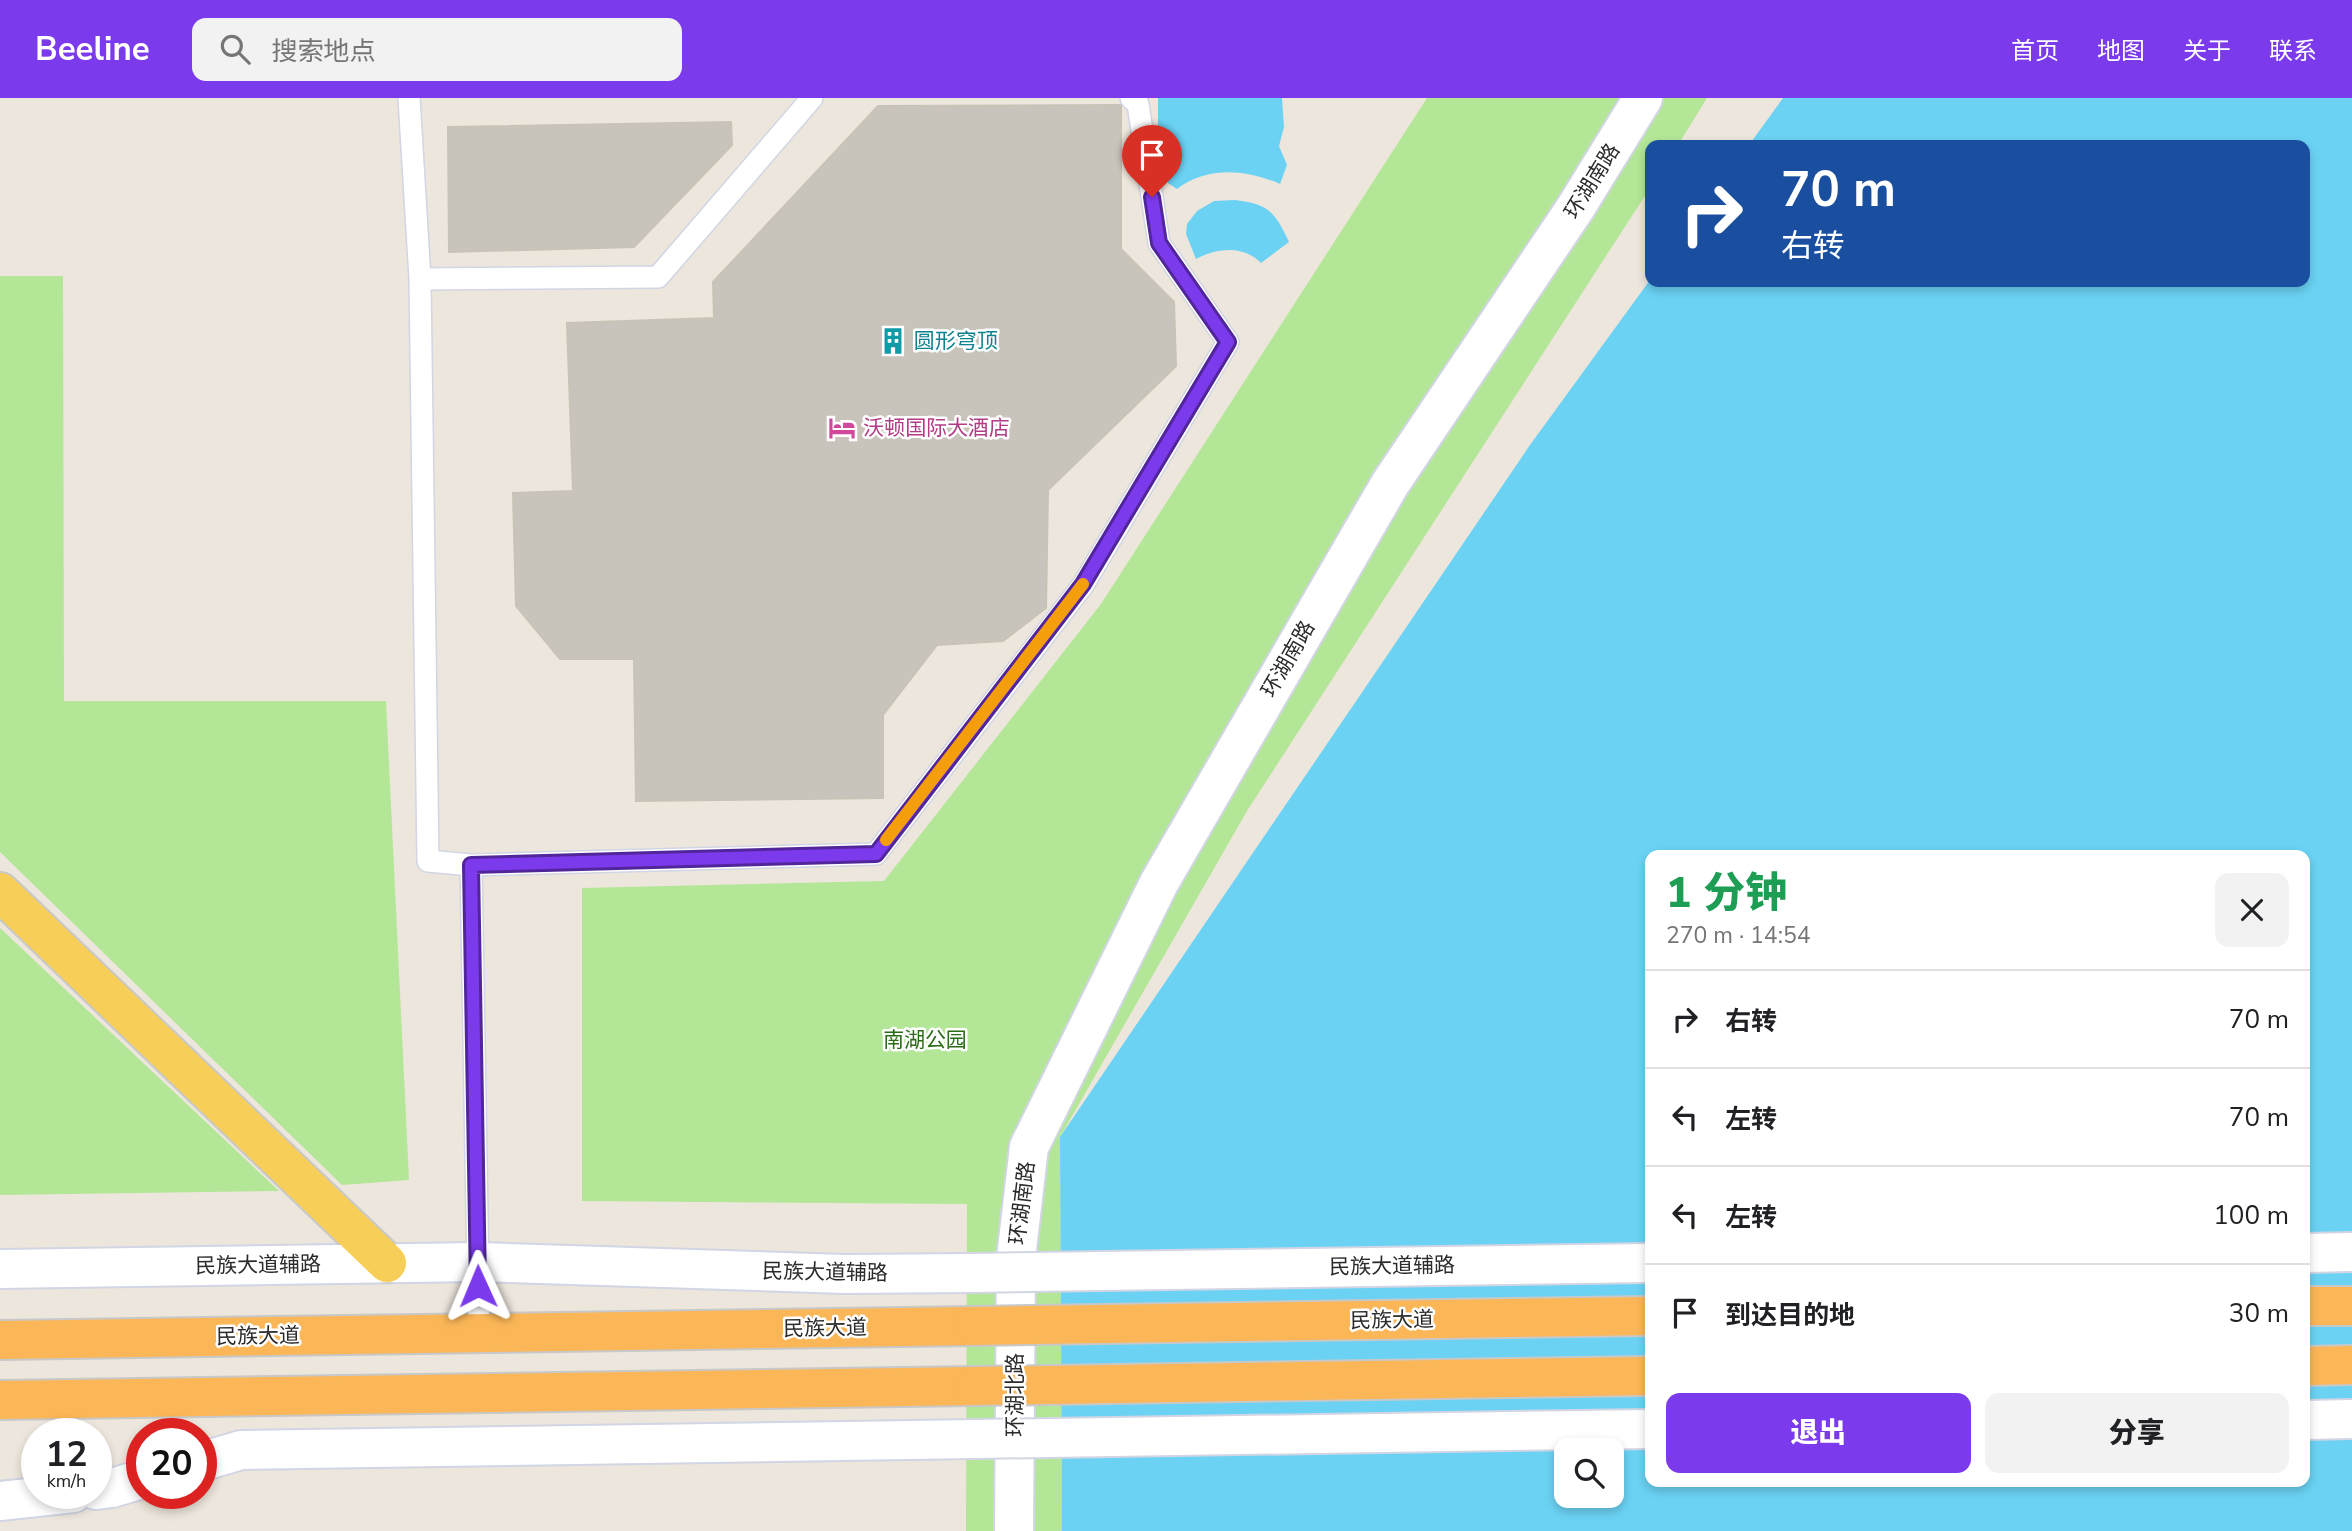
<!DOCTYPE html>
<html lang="zh">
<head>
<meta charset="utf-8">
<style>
	:root { --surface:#fff; --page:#f2f2f2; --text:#202124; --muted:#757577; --line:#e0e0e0; --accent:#7c3aed }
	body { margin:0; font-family:"Nunito Sans","Noto Sans SC",sans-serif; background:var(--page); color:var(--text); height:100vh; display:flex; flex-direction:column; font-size:26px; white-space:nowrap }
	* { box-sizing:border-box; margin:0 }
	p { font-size:23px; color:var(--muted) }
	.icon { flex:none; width:38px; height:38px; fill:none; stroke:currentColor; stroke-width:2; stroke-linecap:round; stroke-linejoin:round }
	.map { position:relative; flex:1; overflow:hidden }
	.drawer { position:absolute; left:1645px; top:752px; width:665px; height:637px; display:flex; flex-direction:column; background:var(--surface); border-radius:14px; box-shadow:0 4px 10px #0003 }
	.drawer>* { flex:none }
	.top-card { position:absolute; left:1645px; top:42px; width:665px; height:147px; border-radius:14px; box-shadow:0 4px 10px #0003; background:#1a4fa0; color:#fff; overflow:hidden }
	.controls { position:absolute; left:1554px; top:1340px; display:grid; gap:14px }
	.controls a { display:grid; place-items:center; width:70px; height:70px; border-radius:14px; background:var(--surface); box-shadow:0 4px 10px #0003; font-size:35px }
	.speed { position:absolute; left:21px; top:1320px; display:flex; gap:14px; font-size:35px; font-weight:700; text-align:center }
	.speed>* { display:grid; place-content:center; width:91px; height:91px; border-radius:50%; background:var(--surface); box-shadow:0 4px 10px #0003; line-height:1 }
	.speed small { font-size:18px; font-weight:400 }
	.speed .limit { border:10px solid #d22; background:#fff; color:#111 }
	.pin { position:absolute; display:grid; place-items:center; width:60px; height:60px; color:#fff; margin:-72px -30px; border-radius:50% 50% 50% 0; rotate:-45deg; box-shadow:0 0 7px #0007 }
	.pin .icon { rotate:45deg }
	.me { position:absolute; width:77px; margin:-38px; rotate:359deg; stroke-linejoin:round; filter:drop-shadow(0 0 5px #0008) }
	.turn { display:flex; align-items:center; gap:24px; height:147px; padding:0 21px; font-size:32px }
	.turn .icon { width:91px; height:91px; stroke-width:2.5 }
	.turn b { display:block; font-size:49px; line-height:60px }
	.round { display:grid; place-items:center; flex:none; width:74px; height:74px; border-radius:14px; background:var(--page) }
	.head { display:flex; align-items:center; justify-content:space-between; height:119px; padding:0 21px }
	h1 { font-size:42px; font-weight:800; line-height:52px; color:#1e9e55 }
	.action { display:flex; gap:14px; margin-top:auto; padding:14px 21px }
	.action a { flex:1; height:80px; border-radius:14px; background:var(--accent); color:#fff; font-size:28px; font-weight:800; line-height:80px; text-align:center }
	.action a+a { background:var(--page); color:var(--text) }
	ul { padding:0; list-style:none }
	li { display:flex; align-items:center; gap:21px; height:98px; padding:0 21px; border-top:2px solid var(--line) }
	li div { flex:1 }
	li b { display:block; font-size:26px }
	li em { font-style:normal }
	header { display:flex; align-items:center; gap:42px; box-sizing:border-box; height:98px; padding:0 35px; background:var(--accent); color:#fff }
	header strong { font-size:33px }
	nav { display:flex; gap:38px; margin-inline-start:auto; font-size:24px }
	.search { width:490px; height:63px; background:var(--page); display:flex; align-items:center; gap:18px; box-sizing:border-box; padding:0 24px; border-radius:14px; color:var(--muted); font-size:26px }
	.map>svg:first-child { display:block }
	.green { fill:#b3e696 }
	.water { fill:#6bd2f4; fill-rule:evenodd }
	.building { fill:#c9c4bb; stroke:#c9c2b6; stroke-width:2 }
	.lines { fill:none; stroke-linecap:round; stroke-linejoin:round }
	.service-casing { stroke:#d1d5e4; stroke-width:24 }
	.minor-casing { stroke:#d1d5e4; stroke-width:42 }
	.tertiary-casing { stroke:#d1d5e4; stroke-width:42 }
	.primary-casing { stroke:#c8c8c8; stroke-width:42 }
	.trunk-casing { stroke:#c8c8c8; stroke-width:42 }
	.service { stroke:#fff; stroke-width:21 }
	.minor { stroke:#fff; stroke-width:38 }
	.tertiary { stroke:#fff; stroke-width:38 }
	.primary { stroke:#f7cf58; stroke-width:38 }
	.trunk { stroke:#fbb657; stroke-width:38 }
	.tertiary-bridge-casing { stroke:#d1d5e4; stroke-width:42; stroke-linecap:butt }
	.trunk-bridge-casing { stroke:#c8c8c8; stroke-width:42; stroke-linecap:butt }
	.tertiary-bridge { stroke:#fff; stroke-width:38 }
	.trunk-bridge { stroke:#fbb657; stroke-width:38 }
	.route-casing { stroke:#51269a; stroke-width:18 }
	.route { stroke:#7c3aed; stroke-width:12 }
	.slow { stroke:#f59e0b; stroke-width:12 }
	.labels { text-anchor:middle; stroke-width:5; stroke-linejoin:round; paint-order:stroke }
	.street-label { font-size:21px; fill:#2b2b2b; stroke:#fff }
	.culture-label { font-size:21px; fill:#0d838f; stroke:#fff; text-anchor:start }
	.hotel-label { font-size:21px; fill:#b23c85; stroke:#fff; text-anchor:start }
	.park-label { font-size:21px; fill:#2a6c17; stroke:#fff }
</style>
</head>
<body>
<header>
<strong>Beeline</strong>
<div class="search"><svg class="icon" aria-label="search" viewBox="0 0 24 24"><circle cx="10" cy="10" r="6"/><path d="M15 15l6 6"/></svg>搜索地点</div>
<nav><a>首页</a><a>地图</a><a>关于</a><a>联系</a></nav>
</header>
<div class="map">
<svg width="2352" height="1433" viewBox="0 0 2352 1433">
	<rect width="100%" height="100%" fill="#ede6dc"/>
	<!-- green -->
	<path class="green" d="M 1427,0 L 1707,0 L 1678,47 L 1650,47 L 1650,90 L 1247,713 L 1060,1039 L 1062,1433 L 966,1433 L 967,1106 L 582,1103 L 582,790 L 884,783 L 1101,506 Z
		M 0,178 L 63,178 L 64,603 L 386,603 L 409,1082 L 342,1087 L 0,754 Z
		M 0,830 L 279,1093 L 0,1097 Z"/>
	<!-- water -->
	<path class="water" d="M 1158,0 L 1282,0 L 1284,29 L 1279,48 L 1287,67 L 1280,86 C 1247,72 1208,67 1177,91 L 1168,85 L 1158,55 Z
		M 1783,0 L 2352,0 L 2352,1433 L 1062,1433 L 1060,1039 L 1530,347 L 1650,182 L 1650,184 L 2305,184 L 2305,47 L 1749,47 ZM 1650,758 L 2305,758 L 2305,1384 L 1650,1384 ZM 1566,1353 L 1612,1353 L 1612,1398 L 1566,1398 Z
		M 1235,102 C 1270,106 1275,115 1289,144 L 1261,165 C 1244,147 1216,150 1196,161 L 1186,136 L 1187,126 L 1197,113 L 1214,103 Z"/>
	<!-- building -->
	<path class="building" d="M 1121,7 L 1121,151 L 1174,204 L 1176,268 L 1048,392 L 1046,510 L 1003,543 L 937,547 L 883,617 L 883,700 L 636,703 L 634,561 L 560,561 L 516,508 L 513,395 L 573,393 L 567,225 L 714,220 L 713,184 L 878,8 Z
		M 731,24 L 732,47 L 634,149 L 449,154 L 448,29 Z
		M 897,195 L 923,203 L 942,230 L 946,249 L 935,278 L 915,294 L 886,297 L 864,287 L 841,260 L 842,237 L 852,210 L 870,198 Z"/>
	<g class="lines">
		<defs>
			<path id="service" d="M 409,0 L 420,181
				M 812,0 L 658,179 L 420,181 L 428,763 L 471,767 L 876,756 L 1083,487 L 1228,244 L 1159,145 L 1138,6 L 1131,0
				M 471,767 L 479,1235"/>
			<path id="minor" d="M 1014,1433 L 1016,1160 L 1029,1049 L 1159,785 L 1390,386 L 1576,109 L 1643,0"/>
			<path id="tertiary" d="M 2305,1155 L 2352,1154
				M 0,1171 L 478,1164 L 845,1176 L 971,1175
				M 2305,1322 L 2352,1321
				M 201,1364 L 241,1352 L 975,1341
				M 96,1392 L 112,1390 L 142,1381
				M 0,1403 L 73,1395"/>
			<path id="primary" d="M 0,794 L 387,1165"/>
			<path id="trunk" d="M 2305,1208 L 2352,1208
				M 0,1242 L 973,1228
				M 2305,1268 L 2352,1267
				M 0,1302 L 974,1288"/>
		</defs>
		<!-- service casing -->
		<use href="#service" class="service-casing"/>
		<!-- minor casing -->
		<use href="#minor" class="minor-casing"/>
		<!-- tertiary casing -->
		<use href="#tertiary" class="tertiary-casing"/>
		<!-- primary casing -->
		<use href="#primary" class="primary-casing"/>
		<!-- trunk casing -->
		<use href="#trunk" class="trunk-casing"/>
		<!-- service -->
		<use href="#service" class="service"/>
		<!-- minor -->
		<use href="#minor" class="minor"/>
		<!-- tertiary -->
		<use href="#tertiary" class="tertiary"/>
		<!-- primary -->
		<use href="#primary" class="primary"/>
		<!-- trunk -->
		<use href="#trunk" class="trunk"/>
		<defs>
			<path id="tertiary-bridge" d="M 971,1175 L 1650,1165
				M 975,1341 L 1650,1331"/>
			<path id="trunk-bridge" d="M 973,1228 L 1650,1218
				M 974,1288 L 1650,1278"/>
		</defs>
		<!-- tertiary-bridge casing -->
		<use href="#tertiary-bridge" class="tertiary-bridge-casing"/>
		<!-- trunk-bridge casing -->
		<use href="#trunk-bridge" class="trunk-bridge-casing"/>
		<!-- tertiary-bridge -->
		<use href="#tertiary-bridge" class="tertiary-bridge"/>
		<!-- trunk-bridge -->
		<use href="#trunk-bridge" class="trunk-bridge"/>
	</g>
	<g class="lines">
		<defs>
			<path id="route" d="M 478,1188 L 471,767 L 876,756 L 1083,486 L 1228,244 L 1159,145 L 1152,99"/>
		</defs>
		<!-- route casing -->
		<use href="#route" class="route-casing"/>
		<!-- route -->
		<use href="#route" class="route"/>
		<!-- slow -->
		<path class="slow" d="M 886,742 L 1083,486"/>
	</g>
	<!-- icons -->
	<defs>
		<symbol id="building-bare" viewBox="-9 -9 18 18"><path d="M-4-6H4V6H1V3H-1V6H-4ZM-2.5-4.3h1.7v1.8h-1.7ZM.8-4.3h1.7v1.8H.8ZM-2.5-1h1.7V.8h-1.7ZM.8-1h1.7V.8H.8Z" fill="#0f9aa8" stroke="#fff" stroke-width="2.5" paint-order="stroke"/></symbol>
		<symbol id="hotel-bare" viewBox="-9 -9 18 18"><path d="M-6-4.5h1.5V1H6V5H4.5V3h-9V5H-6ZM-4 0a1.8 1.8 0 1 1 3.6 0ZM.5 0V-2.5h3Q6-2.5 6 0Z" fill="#d1479c" stroke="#fff" stroke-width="2.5" paint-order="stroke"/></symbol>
	</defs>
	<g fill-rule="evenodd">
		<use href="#building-bare" x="874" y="224" width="38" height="38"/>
		<use href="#hotel-bare" x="823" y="311" width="38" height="38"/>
	</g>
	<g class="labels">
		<!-- street labels -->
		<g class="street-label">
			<text transform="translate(1592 83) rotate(-58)" y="7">环湖南路</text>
			<text transform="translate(1288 561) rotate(-60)" y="7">环湖南路</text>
			<text transform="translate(1022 1105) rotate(-83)" y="7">环湖南路</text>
			<text transform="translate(258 1167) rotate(-1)" y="7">民族大道辅路</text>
			<text transform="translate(1392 1168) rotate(-1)" y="7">民族大道辅路</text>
			<text transform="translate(825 1174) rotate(1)" y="7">民族大道辅路</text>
			<text transform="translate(1392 1222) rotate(-1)" y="7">民族大道</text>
			<text transform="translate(825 1230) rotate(-1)" y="7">民族大道</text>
			<text transform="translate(258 1238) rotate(-1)" y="7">民族大道</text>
			<text transform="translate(1015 1297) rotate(-90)" y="7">环湖北路</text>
		</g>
		<!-- culture labels -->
		<g class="culture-label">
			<text x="914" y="250">圆形穹顶</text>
		</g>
		<!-- hotel labels -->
		<g class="hotel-label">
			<text x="863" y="337">沃顿国际大酒店</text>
		</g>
		<!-- park labels -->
		<g class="park-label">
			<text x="925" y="949">南湖公园</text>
		</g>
	</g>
</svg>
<div class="controls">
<a><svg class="icon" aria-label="search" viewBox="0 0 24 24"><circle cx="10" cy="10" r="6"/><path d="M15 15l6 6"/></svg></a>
</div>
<div class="speed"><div>12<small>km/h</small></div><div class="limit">20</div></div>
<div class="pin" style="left:1152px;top:99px;background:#d93025"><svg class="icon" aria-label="arrive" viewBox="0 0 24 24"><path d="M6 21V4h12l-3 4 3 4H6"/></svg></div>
<svg class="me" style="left:478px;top:1188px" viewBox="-20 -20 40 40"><path d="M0-17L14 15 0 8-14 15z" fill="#7c3aed" stroke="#fff" stroke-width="4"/></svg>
<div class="top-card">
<div class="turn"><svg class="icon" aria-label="right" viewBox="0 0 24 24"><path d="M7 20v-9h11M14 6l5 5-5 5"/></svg><div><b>70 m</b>右转</div></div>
</div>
<section class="drawer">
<div class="head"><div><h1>1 分钟</h1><p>270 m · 14:54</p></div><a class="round"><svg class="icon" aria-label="close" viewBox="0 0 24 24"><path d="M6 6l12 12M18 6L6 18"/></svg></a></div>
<ul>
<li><svg class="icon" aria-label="right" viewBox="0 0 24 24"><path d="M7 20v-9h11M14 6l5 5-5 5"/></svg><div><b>右转</b></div><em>70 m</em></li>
<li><svg class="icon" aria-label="left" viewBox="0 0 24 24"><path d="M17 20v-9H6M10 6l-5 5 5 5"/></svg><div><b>左转</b></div><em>70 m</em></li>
<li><svg class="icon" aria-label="left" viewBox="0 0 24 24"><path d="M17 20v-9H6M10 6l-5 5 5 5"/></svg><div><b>左转</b></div><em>100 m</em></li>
<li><svg class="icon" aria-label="arrive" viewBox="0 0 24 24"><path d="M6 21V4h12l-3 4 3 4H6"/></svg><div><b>到达目的地</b></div><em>30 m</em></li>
</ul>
<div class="action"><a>退出</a><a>分享</a></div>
</section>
</div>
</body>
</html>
